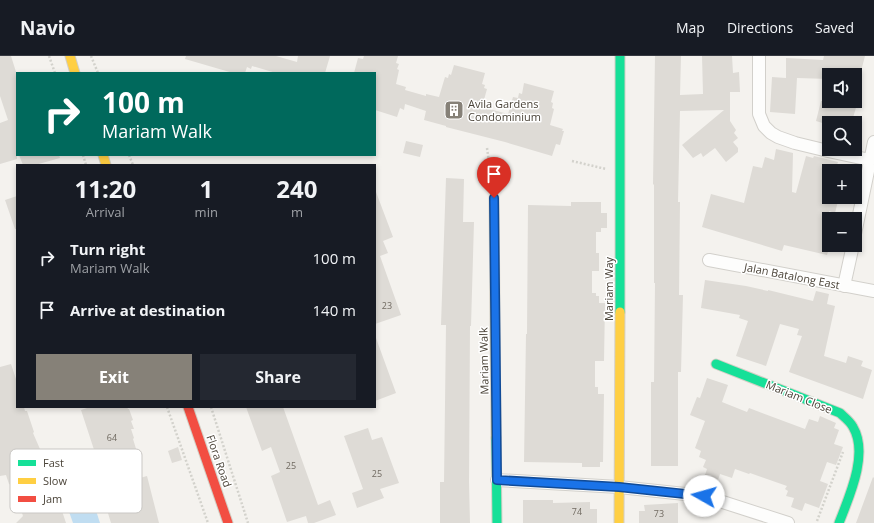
<!DOCTYPE html>
<html lang="en">
<head>
<meta charset="utf-8">
<style>
	:root { --surface:#171b24; --page:#242831; --text:#f1f3f6; --muted:#9ea1a6; --line:#363941; --accent:#868178 }
	body { margin:0; font-family:"Open Sans",sans-serif; background:var(--page); color:var(--text); height:100vh; display:flex; flex-direction:column; font-size:15px; white-space:nowrap }
	* { box-sizing:border-box; margin:0 }
	p { font-size:13px; color:var(--muted) }
	.icon { flex:none; width:22px; height:22px; fill:none; stroke:currentColor; stroke-width:2; stroke-linecap:round; stroke-linejoin:round }
	.map { position:relative; flex:1; overflow:hidden }
	.sheet { position:absolute; left:16px; top:108px; width:360px; height:244px; display:flex; flex-direction:column; background:var(--surface); border-radius:0px; box-shadow:0 2px 6px #0003 }
	.sheet>* { flex:none }
	.top-card { position:absolute; left:16px; top:16px; width:360px; height:84px; border-radius:0px; box-shadow:0 2px 6px #0003; background:#00695c; color:#fff; overflow:hidden }
	.tools { position:absolute; left:822px; top:12px; display:grid; gap:8px }
	.tools a { display:grid; place-items:center; width:40px; height:40px; border-radius:0px; background:var(--surface); box-shadow:0 2px 6px #0003; font-size:20px }
	.pin { position:absolute; display:grid; place-items:center; width:34px; height:34px; color:#fff; margin:-41px -17px; border-radius:50% 50% 50% 0; rotate:-45deg; box-shadow:0 0 4px #0007 }
	.pin .icon { rotate:45deg }
	.me { position:absolute; width:44px; margin:-22px; rotate:277deg; stroke-linejoin:round; filter:drop-shadow(0 0 3px #0008) }
	.turn { display:flex; align-items:center; gap:14px; height:84px; padding:0 20px; font-size:18px }
	.turn .icon { width:52px; height:52px; stroke-width:2.5 }
	.turn b { display:block; font-size:28px; line-height:34px }
	.eta { display:flex; justify-content:space-evenly; align-items:center; height:68px; text-align:center }
	.eta b { font-size:24px; font-weight:700; line-height:28px }
	.action { display:flex; gap:8px; margin-top:auto; padding:8px 20px }
	.action a { flex:1; height:46px; border-radius:0px; background:var(--accent); color:#fff; font-size:16px; font-weight:700; line-height:46px; text-align:center }
	.action a+a { background:var(--page); color:var(--text) }
	ul { padding:0; list-style:none }
	li { display:flex; align-items:center; gap:12px; height:52px; padding:0 20px }
	li div { flex:1 }
	li b { display:block; font-size:15px }
	li em { font-style:normal }
	header { display:flex; align-items:center; gap:24px; box-sizing:border-box; height:56px; padding:0 20px; background:var(--surface); border-bottom:1px solid var(--line) }
	header strong { font-size:19px }
	nav { display:flex; gap:22px; margin-inline-start:auto; font-size:14px }
	.map>svg:first-child { display:block }
	.water { fill:#c0ddf1 }
	.building { fill:#dedbd6 }
	.lines { fill:none; stroke-linecap:round; stroke-linejoin:round }
	.street-casing { stroke:#d2d0cb; stroke-width:14 }
	.fast-casing { stroke:#d3cfc5; stroke-width:11 }
	.slow-casing { stroke:#d3cfc5; stroke-width:11 }
	.jam-casing { stroke:#d3cfc5; stroke-width:11 }
	.path { stroke:#d3d2cc; stroke-width:2.5; stroke-dasharray:2 2; stroke-linecap:butt }
	.street { stroke:#fdfdfc; stroke-width:12 }
	.fast { stroke:#16e098; stroke-width:9 }
	.slow { stroke:#ffcf43; stroke-width:9 }
	.jam { stroke:#f24e42; stroke-width:9 }
	.route-casing { stroke:#114b97; stroke-width:10 }
	.route { stroke:#1a73e8; stroke-width:7 }
	.labels { text-anchor:middle; stroke-width:3; stroke-linejoin:round; paint-order:stroke }
	.number-label { font-size:9px; fill:#706a61 }
	.poi-label { font-size:11px; fill:#4b4439; stroke:#fff; text-anchor:start }
	.street-label { font-size:11px; fill:#4b4439; stroke:#fff }
	.key { fill:#fff; stroke:#c9c7c4; stroke-width:1 }
	.key-label { font-size:11px; fill:#4b4439 }
</style>
</head>
<body>
<header>
<strong>Navio</strong>
<nav><a>Map</a><a>Directions</a><a>Saved</a></nav>
</header>
<div class="map">
<svg width="874" height="467" viewBox="0 0 874 467">
	<rect width="100%" height="100%" fill="#f4f2ee"/>
	<!-- water -->
	<path class="water" d="M 91,439 L 100,467 L 73,467 L 66,447 Z"/>
	<!-- building -->
	<path class="building" d="M 0,0 L 11,0 L 17,19 L 17,103 L 0,108 L 0,67 L 8,64 L 0,40 Z
		M 186,0 L 276,0 L 297,6 L 298,0 L 330,0 L 325,17 L 276,17 L 252,10 L 251,13 L 247,11 L 245,17 L 233,17 L 185,3 Z
		M 364,0 L 398,0 L 396,7 L 399,8 L 397,13 L 399,14 L 396,28 L 406,31 L 405,34 L 426,40 L 426,38 L 439,41 L 445,21 L 448,22 L 449,18 L 451,19 L 454,9 L 485,17 L 482,28 L 485,29 L 484,32 L 487,33 L 482,51 L 508,58 L 513,41 L 518,42 L 519,37 L 522,38 L 524,27 L 554,35 L 551,46 L 553,47 L 552,52 L 554,53 L 550,69 L 563,73 L 562,75 L 564,75 L 560,89 L 556,88 L 552,100 L 505,86 L 446,71 L 446,70 L 424,64 L 426,55 L 405,48 L 404,54 L 400,52 L 397,61 L 375,54 L 375,17 L 354,17 L 358,2 L 363,3 Z
		M 655,0 L 681,0 L 680,39 L 703,38 L 702,0 L 732,0 L 733,17 L 739,16 L 740,36 L 730,36 L 730,65 L 736,74 L 734,77 L 738,82 L 733,86 L 738,92 L 738,96 L 726,106 L 715,92 L 703,101 L 701,97 L 693,102 L 682,89 L 724,54 L 680,55 L 678,146 L 680,146 L 679,239 L 683,239 L 681,316 L 678,316 L 678,410 L 651,410 L 651,326 L 654,326 L 655,227 L 654,227 L 654,129 L 653,128 Z
		M 824,0 L 865,0 L 860,19 L 829,19 L 829,23 L 797,22 L 795,58 L 770,56 L 772,21 L 786,22 L 786,2 L 823,4 Z
		M 821,45 L 858,45 L 852,65 L 836,61 L 834,67 L 829,67 L 829,69 L 816,65 Z
		M 406,85 L 423,89 L 420,101 L 403,97 Z
		M 776,93 L 793,97 L 792,136 L 796,137 L 806,100 L 813,102 L 814,100 L 838,106 L 835,115 L 829,115 L 829,141 L 839,141 L 835,157 L 829,155 L 829,192 L 827,199 L 784,189 L 782,195 L 702,171 L 711,138 L 744,147 L 753,110 L 762,112 L 765,101 L 774,104 Z
		M 19,99 L 59,99 L 60,102 L 35,109 L 23,109 Z
		M 446,122 L 464,123 L 463,166 L 474,166 L 471,270 L 470,270 L 469,426 L 470,467 L 440,467 L 440,426 L 444,426 L 446,269 L 441,269 Z
		M 375,136 L 376,136 L 393,181 L 383,185 L 388,197 L 380,200 L 401,259 L 375,268 Z
		M 17,140 L 17,173 L 15,173 L 5,144 Z
		M 571,146 L 601,146 L 601,157 L 607,157 L 607,172 L 601,172 L 601,176 L 596,176 L 596,197 L 599,197 L 599,215 L 592,215 L 592,237 L 596,237 L 596,240 L 599,240 L 599,247 L 605,247 L 604,305 L 595,305 L 595,331 L 598,331 L 598,338 L 604,338 L 603,406 L 600,406 L 600,411 L 582,411 L 582,407 L 524,406 L 526,278 L 527,278 L 528,149 L 571,150 Z
		M 705,224 L 746,230 L 768,235 L 768,234 L 813,245 L 816,235 L 829,238 L 827,248 L 835,250 L 824,300 L 846,307 L 848,300 L 863,305 L 861,310 L 872,314 L 863,343 L 789,316 L 802,280 L 797,279 L 799,273 L 780,268 L 766,310 L 736,300 L 748,265 L 739,262 L 740,259 L 701,252 Z
		M 375,282 L 376,282 L 396,337 L 375,345 Z
		M 11,308 L 17,326 L 17,351 L 24,351 L 25,355 L 27,355 L 34,376 L 33,377 L 53,423 L 46,425 L 47,428 L 43,429 L 53,448 L 59,446 L 66,467 L 16,467 L 23,460 L 15,434 L 13,433 L 11,429 L 9,428 L 6,419 L 0,420 L 0,311 Z
		M 707,322 L 728,329 L 722,346 L 747,356 L 749,352 L 805,373 L 809,363 L 818,366 L 820,360 L 836,367 L 834,372 L 839,374 L 834,388 L 843,391 L 836,409 L 827,406 L 820,425 L 828,428 L 819,452 L 805,447 L 802,455 L 791,451 L 794,442 L 786,440 L 788,435 L 785,433 L 787,430 L 750,417 L 749,418 L 735,413 L 732,422 L 720,418 L 718,424 L 705,419 L 707,413 L 703,411 L 706,404 L 699,401 L 701,395 L 695,392 L 705,365 L 690,359 L 697,341 L 700,342 Z
		M 90,351 L 127,351 L 128,353 L 129,353 L 133,364 L 131,365 L 134,373 L 131,373 L 134,382 L 133,383 L 137,396 L 114,403 L 114,405 L 113,405 L 119,425 L 139,419 L 140,422 L 147,420 L 159,467 L 111,467 L 107,454 L 112,452 L 108,442 L 110,440 L 108,436 L 110,434 L 102,411 L 100,412 L 81,354 Z
		M 246,351 L 283,351 L 318,449 L 330,444 L 336,459 L 314,467 L 308,467 L 306,460 L 287,466 L 271,420 L 280,416 L 271,391 L 262,395 Z
		M 368,372 L 372,384 L 382,381 L 399,427 L 380,433 L 384,442 L 357,452 L 352,437 L 363,433 L 344,380 Z
		M 178,391 L 182,404 L 172,407 L 168,395 Z
		M 873,421 L 874,422 L 874,467 L 856,467 Z
		M 523,444 L 553,444 L 553,447 L 590,446 L 590,453 L 597,453 L 597,467 L 523,467 Z
		M 678,447 L 678,467 L 639,467 L 639,455 L 645,455 L 644,449 Z"/>
	<g class="lines">
		<defs>
			<path id="street" d="M 759,0 L 759,58 L 764,70 L 771,77 L 778,81 L 795,87 L 828,95 L 870,104
				M 855,178 L 874,86
				M 709,204 L 874,235
				M 844,230 L 853,189
				M 497,424 L 619,431 L 704,440 L 788,467"/>
			<path id="fast" d="M 620,0 L 620,256
				M 716,308 L 840,357 C 844,361 850,365 853,371 C 869,398 849,441 839,467
				M 496,382 L 497,467"/>
			<path id="slow" d="M 70,0 L 75,17
				M 103,99 L 106,109
				M 494,142 L 496,382
				M 619,467 L 620,256"/>
			<path id="jam" d="M 188,351 L 228,467"/>
		</defs>
		<!-- street casing -->
		<use href="#street" class="street-casing"/>
		<!-- fast casing -->
		<use href="#fast" class="fast-casing"/>
		<!-- slow casing -->
		<use href="#slow" class="slow-casing"/>
		<!-- jam casing -->
		<use href="#jam" class="jam-casing"/>
		<!-- path -->
		<path class="path" d="M 49,0 L 55,17
			M 91,0 L 98,17
			M 487,92 L 492,129
			M 83,99 L 86,109
			M 129,99 L 133,109
			M 572,105 L 606,113
			M 167,351 L 208,467
			M 211,351 L 248,467
			M 817,465 L 843,396"/>
		<!-- street -->
		<use href="#street" class="street"/>
		<!-- fast -->
		<use href="#fast" class="fast"/>
		<!-- slow -->
		<use href="#slow" class="slow"/>
		<!-- jam -->
		<use href="#jam" class="jam"/>
	</g>
	<g class="lines">
		<defs>
			<path id="route" d="M 494,142 L 497,424 L 619,431 L 704,440"/>
		</defs>
		<!-- route casing -->
		<use href="#route" class="route-casing"/>
		<!-- route -->
		<use href="#route" class="route"/>
	</g>
	<!-- icons -->
	<defs>
		<symbol id="building-square" viewBox="-11 -11 22 22"><rect x="-9" y="-9" width="18" height="18" rx="4" fill="#868178" stroke="#fff"/><path d="M-4-6H4V6H1V3H-1V6H-4ZM-2.5-4.3h1.7v1.8h-1.7ZM.8-4.3h1.7v1.8H.8ZM-2.5-1h1.7V.8h-1.7ZM.8-1h1.7V.8H.8Z" fill="#fff"/></symbol>
	</defs>
	<g fill-rule="evenodd">
		<use href="#building-square" x="443" y="43" width="22" height="22"/>
	</g>
	<g class="labels">
		<!-- number labels -->
		<g class="number-label">
			<text x="387" y="253">23</text>
			<text x="112" y="385">64</text>
			<text x="291" y="413">25</text>
			<text x="377" y="421">25</text>
			<text x="577" y="459">74</text>
			<text x="659" y="461">73</text>
		</g>
		<!-- poi labels -->
		<g class="poi-label">
			<text x="468" y="52">Avila Gardens<tspan x="468" dy="13">Condominium</tspan></text>
		</g>
		<!-- street labels -->
		<g class="street-label">
			<text transform="translate(792 220) rotate(11)" y="4">Jalan Batalong East</text>
			<text transform="translate(609 233) rotate(-90)" y="4">Mariam Way</text>
			<text transform="translate(484 305) rotate(-91)" y="4">Mariam Walk</text>
			<text transform="translate(799 341) rotate(22)" y="4">Mariam Close</text>
			<text transform="translate(219 405) rotate(71)" y="4">Flora Road</text>
		</g>
	</g>
	<!-- legend -->
	<rect x="10" y="393" width="132" height="64" rx="6" class="key"/>
	<rect x="18" y="404" width="18" height="6" fill="#16e098"/>
	<rect x="18" y="422" width="18" height="6" fill="#ffcf43"/>
	<rect x="18" y="440" width="18" height="6" fill="#f24e42"/>
	<g class="key-label">
		<text x="43" y="411">Fast</text>
		<text x="43" y="429">Slow</text>
		<text x="43" y="447">Jam</text>
	</g>
</svg>
<div class="tools">
<a><svg class="icon" aria-label="sound" viewBox="0 0 24 24"><path d="M4 9h4l5-4v14l-5-4H4zM17 9q2 3 0 6"/></svg></a>
<a><svg class="icon" aria-label="search" viewBox="0 0 24 24"><circle cx="10" cy="10" r="6"/><path d="M15 15l6 6"/></svg></a>
<a>+</a>
<a>−</a>
</div>
<div class="pin" style="left:494px;top:142px;background:#d93025"><svg class="icon" aria-label="arrive" viewBox="0 0 24 24"><path d="M6 21V4h12l-3 4 3 4H6"/></svg></div>
<svg class="me" style="left:704px;top:440px" viewBox="-20 -20 40 40"><circle r="19" fill="#fff"/><path d="M0-13L10 11 0 6-10 11z" fill="#1a73e8"/></svg>
<div class="top-card">
<div class="turn"><svg class="icon" aria-label="right" viewBox="0 0 24 24"><path d="M7 20v-9h11M14 6l5 5-5 5"/></svg><div><b>100 m</b>Mariam Walk</div></div>
</div>
<section class="sheet">
<div class="eta">
<div><b>11:20</b><p>Arrival</p></div>
<div><b>1</b><p>min</p></div>
<div><b>240</b><p>m</p></div>
</div>
<ul>
<li><svg class="icon" aria-label="right" viewBox="0 0 24 24"><path d="M7 20v-9h11M14 6l5 5-5 5"/></svg><div><b>Turn right</b><p>Mariam Walk</p></div><em>100 m</em></li>
<li><svg class="icon" aria-label="arrive" viewBox="0 0 24 24"><path d="M6 21V4h12l-3 4 3 4H6"/></svg><div><b>Arrive at destination</b></div><em>140 m</em></li>
</ul>
<div class="action"><a>Exit</a><a>Share</a></div>
</section>
</div>
</body>
</html>
